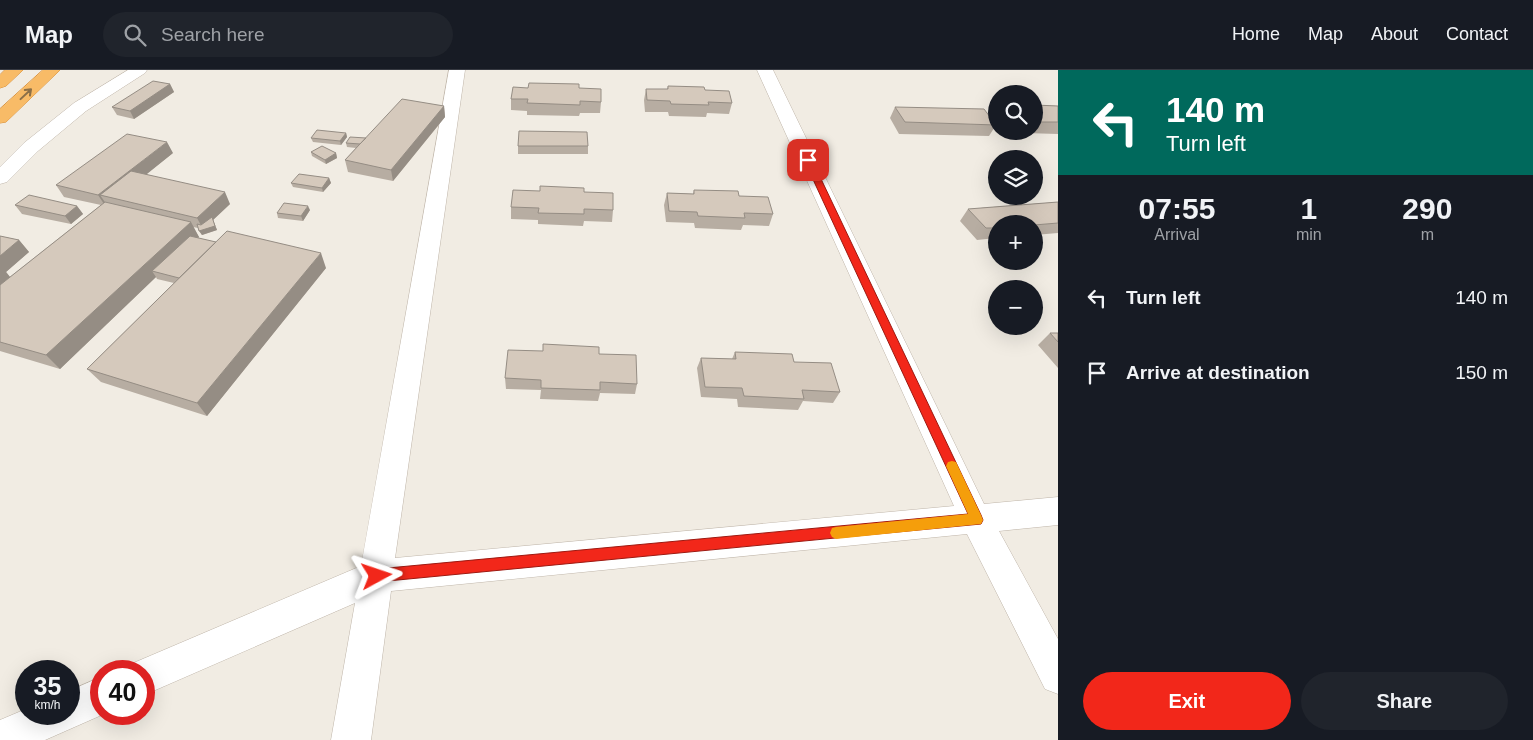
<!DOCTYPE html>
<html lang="en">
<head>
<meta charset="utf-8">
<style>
	:root { --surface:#171b24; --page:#20242c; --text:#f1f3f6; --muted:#9ea1a6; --line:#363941; --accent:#f2271a }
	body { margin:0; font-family:Arial,sans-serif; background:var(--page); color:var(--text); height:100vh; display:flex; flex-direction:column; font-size:19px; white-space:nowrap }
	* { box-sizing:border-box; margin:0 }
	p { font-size:16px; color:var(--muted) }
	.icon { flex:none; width:28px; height:28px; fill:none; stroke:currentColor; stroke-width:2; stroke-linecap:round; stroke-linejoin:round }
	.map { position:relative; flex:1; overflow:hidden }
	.side { display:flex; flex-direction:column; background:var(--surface); width:475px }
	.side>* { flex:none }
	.banner { background:#00695c; color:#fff; overflow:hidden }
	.fabs { position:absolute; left:988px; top:15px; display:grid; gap:10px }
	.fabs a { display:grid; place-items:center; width:55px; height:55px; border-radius:50%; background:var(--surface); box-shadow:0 5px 20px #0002; font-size:25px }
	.speed { position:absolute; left:15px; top:590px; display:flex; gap:10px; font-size:25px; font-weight:700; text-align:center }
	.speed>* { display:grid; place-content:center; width:65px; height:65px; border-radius:50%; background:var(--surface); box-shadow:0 5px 20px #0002; line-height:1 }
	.speed small { font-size:12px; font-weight:400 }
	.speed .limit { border:8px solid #d22; background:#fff; color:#111 }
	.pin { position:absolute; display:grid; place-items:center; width:42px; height:42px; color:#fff; margin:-21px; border-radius:10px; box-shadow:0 2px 8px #0006 }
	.me { position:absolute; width:55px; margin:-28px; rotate:85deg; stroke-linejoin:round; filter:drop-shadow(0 0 4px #0008) }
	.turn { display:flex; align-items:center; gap:18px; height:105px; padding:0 25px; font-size:22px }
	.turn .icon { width:65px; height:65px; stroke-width:2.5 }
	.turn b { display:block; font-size:35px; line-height:42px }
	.eta { display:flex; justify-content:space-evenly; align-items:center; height:85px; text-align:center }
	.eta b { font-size:30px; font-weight:700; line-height:35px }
	.action { display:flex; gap:10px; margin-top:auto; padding:10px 25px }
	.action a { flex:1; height:58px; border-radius:30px; background:var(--accent); color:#fff; font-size:20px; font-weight:700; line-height:58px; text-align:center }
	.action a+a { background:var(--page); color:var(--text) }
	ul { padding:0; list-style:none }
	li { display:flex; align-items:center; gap:15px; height:75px; padding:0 25px }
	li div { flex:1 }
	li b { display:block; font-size:19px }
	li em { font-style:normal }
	header { display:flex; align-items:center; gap:30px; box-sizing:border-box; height:70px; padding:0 25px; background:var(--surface); border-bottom:1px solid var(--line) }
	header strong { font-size:24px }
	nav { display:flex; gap:28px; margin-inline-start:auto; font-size:18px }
	.search { width:350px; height:45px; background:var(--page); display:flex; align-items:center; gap:12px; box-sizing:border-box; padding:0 18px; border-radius:28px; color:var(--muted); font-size:19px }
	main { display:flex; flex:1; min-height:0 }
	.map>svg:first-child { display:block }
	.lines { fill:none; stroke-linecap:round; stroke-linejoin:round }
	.minor-casing { stroke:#bfb5a9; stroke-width:1 }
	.highway-casing { stroke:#d78e38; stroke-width:1 }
	.minor { fill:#fff; fill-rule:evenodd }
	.highway { fill:#f8bb67; fill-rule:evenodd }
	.wall { fill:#b7ada2 }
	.shaded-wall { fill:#958d84 }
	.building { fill:#d5c9bc; stroke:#958d84 }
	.oneway { stroke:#8b6f48 }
	.route { fill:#f2271a; stroke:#9d1911 }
	.slow { fill:#f59e0b }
</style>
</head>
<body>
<header>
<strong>Map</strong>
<div class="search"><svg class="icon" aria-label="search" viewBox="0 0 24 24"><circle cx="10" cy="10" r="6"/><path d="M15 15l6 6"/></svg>Search here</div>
<nav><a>Home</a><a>Map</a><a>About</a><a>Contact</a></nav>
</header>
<main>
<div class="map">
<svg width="1058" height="670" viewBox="0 0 1058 670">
	<rect width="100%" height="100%" fill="#f1ece3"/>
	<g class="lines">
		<defs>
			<path id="minor" d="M 128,0 L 147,0 L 145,3 L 86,41 L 38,81 L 7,112 L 0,114 L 0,97 L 24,73 L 74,33 Z
				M 449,0 L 465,0 L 395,488 L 954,436 L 757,0 L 773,0 L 984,434 L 1058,427 L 1058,455 L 999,461 L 1058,569 L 1058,624 L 1045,619 L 967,464 L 391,521 L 371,670 L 331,670 L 355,533 L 144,625 L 144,601 L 128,601 L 131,594 L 361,496 Z
				M 101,607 L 101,644 L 104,644 L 45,670 L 0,670 L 0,650 L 26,639 L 26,644 L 69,644 L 69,621 Z"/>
			<path id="highway" d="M 5,0 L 23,0 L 6,16 L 0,18 L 0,5 Z
				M 43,0 L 60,0 L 6,52 L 0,53 L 0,39 Z"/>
		</defs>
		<!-- minor casing -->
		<use href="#minor" class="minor-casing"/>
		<!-- highway casing -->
		<use href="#highway" class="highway-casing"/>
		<!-- minor -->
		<use href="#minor" class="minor"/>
		<!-- highway -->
		<use href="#highway" class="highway"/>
	</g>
	<!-- wall -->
	<path class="wall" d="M 170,14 L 174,22 L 134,49 L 117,45 L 112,37 Z
		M 668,16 L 705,20 L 732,33 L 729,44 L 707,43 L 706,47 L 669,46 L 668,42 L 645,42 L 644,30 L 646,19 L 667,19 Z
		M 579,18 L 601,32 L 600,43 L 580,43 L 579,46 L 527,45 L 527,41 L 511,40 L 511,29 Z
		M 1034,35 L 1058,36 L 1058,64 L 1024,63 L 1023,61 L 1034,61 Z
		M 444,36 L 445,47 L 393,111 L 348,102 L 345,90 L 356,78 L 347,77 L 346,73 L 366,68 Z
		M 895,37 L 996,55 L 989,66 L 899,64 L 890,48 Z
		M 346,63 L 347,67 L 341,75 L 313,72 L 311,68 Z
		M 518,76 L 588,76 L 588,84 L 518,84 Z
		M 311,82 L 336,83 L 337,88 L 326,94 L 312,86 Z
		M 173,83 L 146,104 L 230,134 L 213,150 L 217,160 L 202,165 L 198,158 L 193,157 L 199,167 L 198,168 L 326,198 L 207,346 L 101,312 L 87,299 L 174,213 L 157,209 L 156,207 L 60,299 L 0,281 L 0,166 L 19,170 L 29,182 L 6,202 L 10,207 L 101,135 L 64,127 L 56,115 Z
		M 329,108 L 331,113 L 323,122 L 293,117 L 291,113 Z
		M 694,120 L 739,126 L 773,144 L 769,156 L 743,155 L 741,160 L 695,158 L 694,153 L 666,152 L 664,135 L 667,123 L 693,124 Z
		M 584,122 L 613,140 L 612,152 L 584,151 L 583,156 L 538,154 L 538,150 L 511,149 L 511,137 Z
		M 1058,132 L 1058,163 L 1034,165 L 1034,154 L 996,154 L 996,168 L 977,170 L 960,151 L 968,139 Z
		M 15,135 L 77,136 L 83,144 L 71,154 L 22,144 Z
		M 310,140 L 303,151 L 278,148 L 277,143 Z
		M 1050,263 L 1058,263 L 1058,298 L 1038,275 Z
		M 735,282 L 794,292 L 840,322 L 833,333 L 803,331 L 798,340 L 738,337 L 737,329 L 701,327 L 697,298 L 701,288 L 732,289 Z
		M 599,284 L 637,314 L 635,324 L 600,323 L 598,331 L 540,329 L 541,320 L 506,319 L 505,308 Z"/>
	<!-- shaded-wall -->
	<path class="shaded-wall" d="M 170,14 L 174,22 L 134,49 L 130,41 Z
		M 444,36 L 445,47 L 393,111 L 391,100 Z
		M 346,63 L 347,67 L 341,75 L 340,71 Z
		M 167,72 L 173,83 L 116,129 L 100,125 L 107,135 L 106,137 L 98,125 Z
		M 336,83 L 337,88 L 326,94 L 325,90 Z
		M 329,108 L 331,113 L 323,122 L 322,118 Z
		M 225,122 L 230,134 L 213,150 L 217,160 L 202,165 L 199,161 L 203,159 L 197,148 Z
		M 77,136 L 83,144 L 71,154 L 65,146 Z
		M 308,136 L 310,140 L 303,151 L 301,146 Z
		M 191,152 L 199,167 L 161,203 L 152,201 L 156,207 L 60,299 L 46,285 Z
		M 19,170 L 29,182 L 6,202 L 10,207 L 0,216 L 0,186 Z
		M 321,183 L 326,198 L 207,346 L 197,333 Z"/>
	<!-- building -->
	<path class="building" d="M 153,11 L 170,14 L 130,41 L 112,37 Z
		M 529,13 L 579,14 L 579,18 L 601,19 L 601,32 L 580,31 L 580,35 L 527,33 L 528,29 L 511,29 L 513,17 L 528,18 Z
		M 668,16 L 704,17 L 705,20 L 729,21 L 732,33 L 708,32 L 709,35 L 671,34 L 670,31 L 647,30 L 646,19 L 668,19 Z
		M 402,29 L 444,36 L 391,100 L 345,90 Z
		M 1034,35 L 1058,36 L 1058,52 L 1034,52 Z
		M 895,37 L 984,39 L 996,55 L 905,52 Z
		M 317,60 L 346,63 L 340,71 L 311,68 Z
		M 519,61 L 587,62 L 588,76 L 518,76 Z
		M 127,64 L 167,72 L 98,125 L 56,115 Z
		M 350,67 L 366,68 L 360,74 L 346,73 Z
		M 322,76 L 336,83 L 325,90 L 311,82 Z
		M 131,101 L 225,122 L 197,148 L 100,125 Z
		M 299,104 L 329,108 L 322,118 L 291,113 Z
		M 540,116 L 584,118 L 584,122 L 613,123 L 613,140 L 584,139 L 584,144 L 538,143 L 539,138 L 511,137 L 513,120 L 540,121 Z
		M 694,120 L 738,121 L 739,126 L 768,127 L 773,144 L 744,143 L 745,148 L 698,146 L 697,142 L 669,141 L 667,123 L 694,124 Z
		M 29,125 L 77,136 L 65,146 L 15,135 Z
		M 105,132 L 191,152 L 46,285 L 0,272 L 0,215 Z
		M 1058,132 L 1058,153 L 1034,155 L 1034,154 L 996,154 L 996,158 L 986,158 L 968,139 Z
		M 284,133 L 308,136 L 301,146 L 277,143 Z
		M 212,147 L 215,156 L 199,161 L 197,154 L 201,155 Z
		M 227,161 L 321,183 L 197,333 L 87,299 Z
		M 0,166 L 19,170 L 0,186 Z
		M 190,166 L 216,172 L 179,208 L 152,201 Z
		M 1050,263 L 1058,263 L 1058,272 Z
		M 543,274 L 599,277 L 599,284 L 636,285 L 637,314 L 600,312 L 600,320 L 541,318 L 541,310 L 505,308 L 508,280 L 543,281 Z
		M 735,282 L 792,284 L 794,292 L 831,293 L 840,322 L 802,320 L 804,329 L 744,326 L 742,318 L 705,317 L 701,288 L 736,289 Z"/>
	<!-- one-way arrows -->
	<defs><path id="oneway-shaft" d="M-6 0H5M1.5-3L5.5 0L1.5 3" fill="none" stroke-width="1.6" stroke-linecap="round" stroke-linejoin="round" transform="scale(1.25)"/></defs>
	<use class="oneway" href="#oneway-shaft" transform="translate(26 24) rotate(-43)"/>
	<!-- route -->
	<path class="route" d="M 805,89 L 812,90 L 981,445 L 983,450 L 981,454 L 377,512 L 372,510 L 370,506 L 372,501 L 377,499 L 968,444 L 804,90 Z"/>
	<!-- slow -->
	<path class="slow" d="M 952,391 L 956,392 L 981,445 L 983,450 L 981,454 L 836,469 L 832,467 L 830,463 L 832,458 L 836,457 L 968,444 L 946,396 L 948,392 Z"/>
</svg>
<div class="fabs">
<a><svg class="icon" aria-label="search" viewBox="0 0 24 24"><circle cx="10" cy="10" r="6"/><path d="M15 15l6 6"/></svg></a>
<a><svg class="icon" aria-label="layers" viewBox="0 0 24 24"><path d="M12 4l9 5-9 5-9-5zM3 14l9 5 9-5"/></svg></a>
<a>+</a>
<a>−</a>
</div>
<div class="speed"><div>35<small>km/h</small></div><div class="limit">40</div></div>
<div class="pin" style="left:808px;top:90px;background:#d93025"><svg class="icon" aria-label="arrive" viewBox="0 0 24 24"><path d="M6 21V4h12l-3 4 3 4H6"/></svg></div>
<svg class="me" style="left:377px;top:506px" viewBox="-20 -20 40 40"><path d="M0-17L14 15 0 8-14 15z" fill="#f2271a" stroke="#fff" stroke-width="4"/></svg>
</div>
<section class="side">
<div class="banner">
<div class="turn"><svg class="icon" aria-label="left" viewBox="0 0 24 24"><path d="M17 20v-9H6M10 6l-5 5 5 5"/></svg><div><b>140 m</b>Turn left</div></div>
</div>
<div class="eta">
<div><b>07:55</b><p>Arrival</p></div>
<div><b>1</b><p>min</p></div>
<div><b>290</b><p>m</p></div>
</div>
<ul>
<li><svg class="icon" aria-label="left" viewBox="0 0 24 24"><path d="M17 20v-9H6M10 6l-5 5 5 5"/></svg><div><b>Turn left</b></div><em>140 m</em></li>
<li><svg class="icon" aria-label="arrive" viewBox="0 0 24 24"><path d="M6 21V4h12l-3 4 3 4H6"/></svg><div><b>Arrive at destination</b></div><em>150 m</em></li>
</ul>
<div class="action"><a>Exit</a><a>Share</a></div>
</section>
</main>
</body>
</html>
